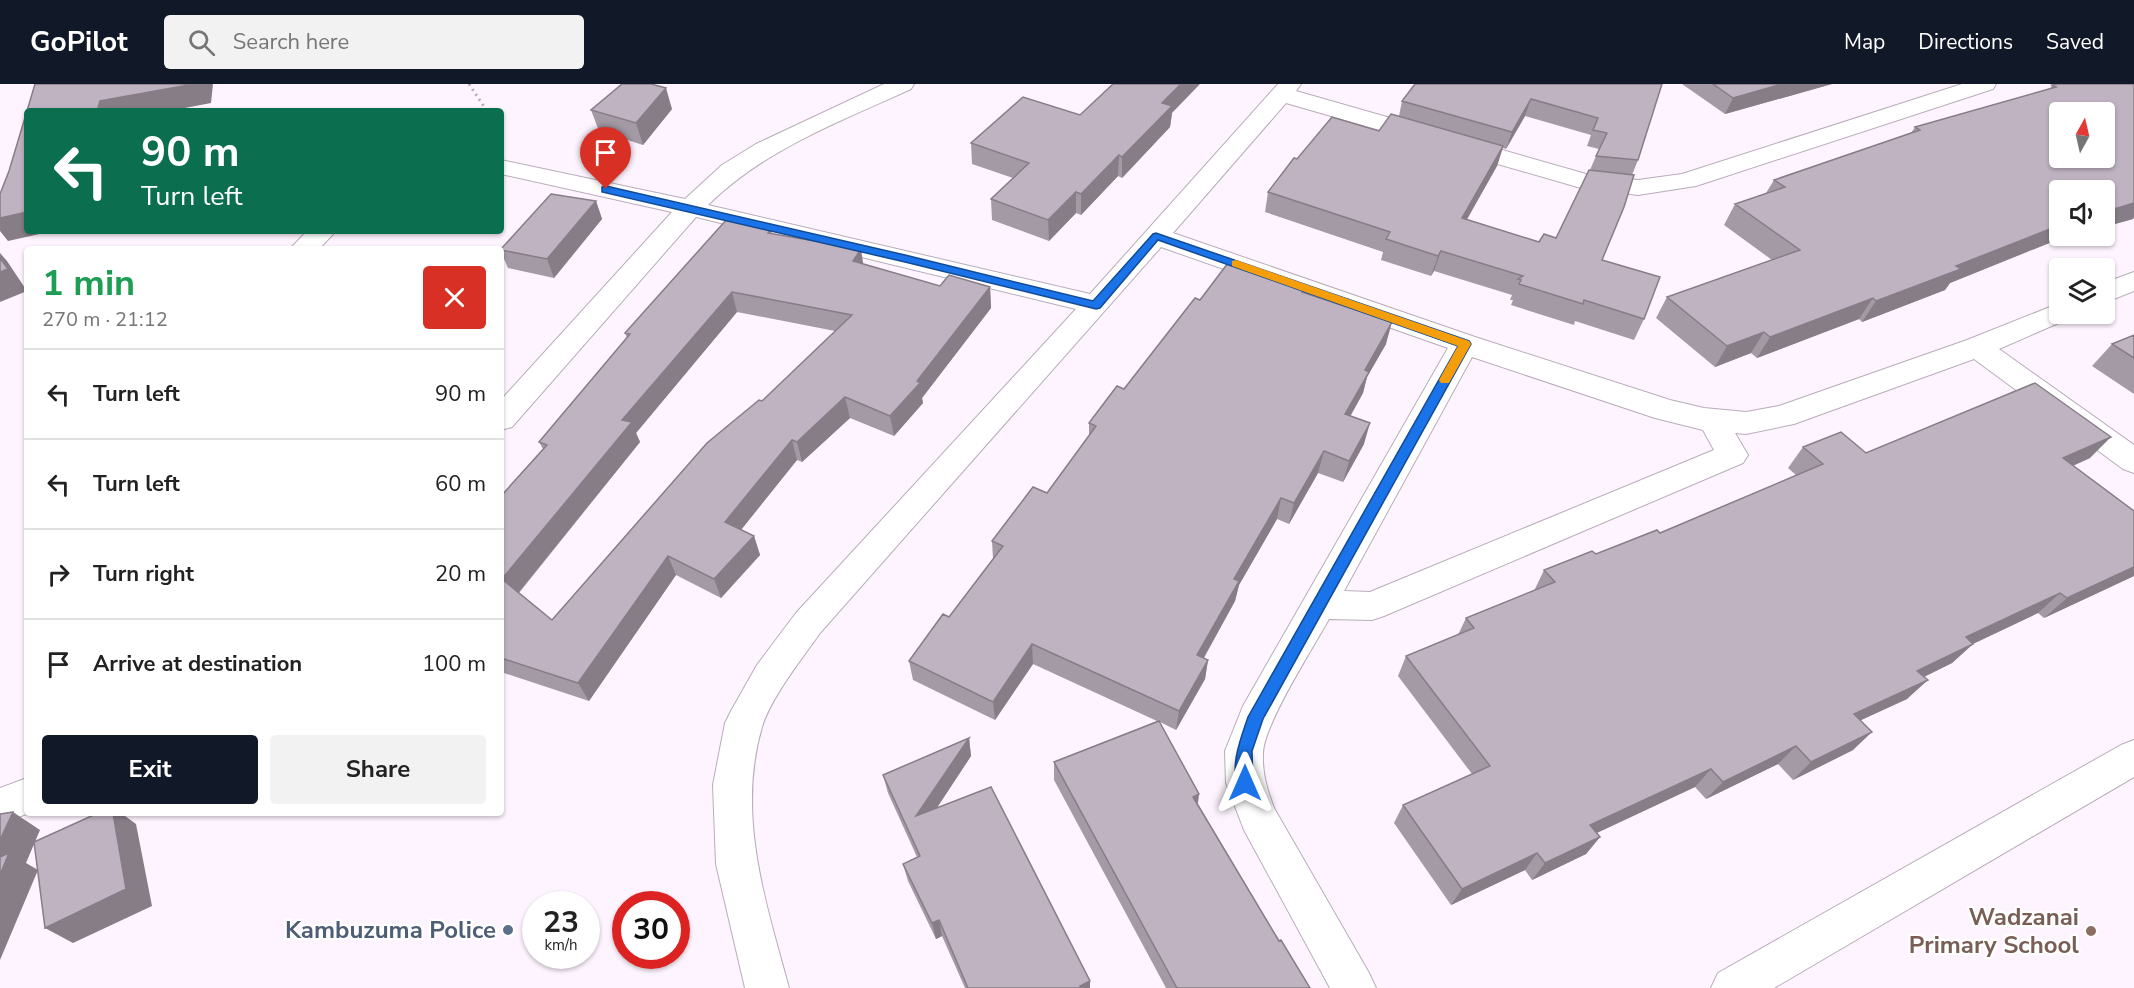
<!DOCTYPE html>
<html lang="en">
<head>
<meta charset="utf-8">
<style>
	:root { --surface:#fff; --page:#f2f2f2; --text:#222; --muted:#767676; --line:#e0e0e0; --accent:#111827 }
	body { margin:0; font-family:"Nunito Sans",sans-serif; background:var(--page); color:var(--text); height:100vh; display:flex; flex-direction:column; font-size:22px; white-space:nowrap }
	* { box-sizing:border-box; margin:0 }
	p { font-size:20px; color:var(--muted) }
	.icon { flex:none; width:33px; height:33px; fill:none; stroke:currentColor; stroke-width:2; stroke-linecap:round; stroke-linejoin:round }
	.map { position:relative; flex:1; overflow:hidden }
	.panel { position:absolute; left:24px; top:162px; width:480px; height:570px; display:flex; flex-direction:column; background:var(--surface); border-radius:6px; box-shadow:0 2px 4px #0004 }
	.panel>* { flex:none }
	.guide { position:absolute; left:24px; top:24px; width:480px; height:126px; border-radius:6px; box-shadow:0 2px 4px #0004; background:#0b6e4f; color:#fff; overflow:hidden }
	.needle { width:39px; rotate:8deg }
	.tools { position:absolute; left:2049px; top:18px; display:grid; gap:12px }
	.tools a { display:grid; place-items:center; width:66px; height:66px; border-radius:6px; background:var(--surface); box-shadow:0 2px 4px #0004; font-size:30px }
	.speed { position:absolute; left:522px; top:807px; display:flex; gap:12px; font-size:30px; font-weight:700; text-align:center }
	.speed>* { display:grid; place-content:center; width:78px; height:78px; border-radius:50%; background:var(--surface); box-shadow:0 2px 4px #0004; line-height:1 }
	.speed small { font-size:15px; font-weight:400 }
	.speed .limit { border:9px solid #d22; background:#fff; color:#111 }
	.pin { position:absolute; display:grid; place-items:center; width:51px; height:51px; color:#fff; margin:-62px -26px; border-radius:50% 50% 50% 0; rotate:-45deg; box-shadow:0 0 6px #0007 }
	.pin .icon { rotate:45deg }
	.me { position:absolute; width:66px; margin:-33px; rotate:0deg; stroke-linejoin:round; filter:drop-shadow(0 0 4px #0008) }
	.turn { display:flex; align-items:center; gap:21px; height:126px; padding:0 18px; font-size:27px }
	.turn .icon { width:78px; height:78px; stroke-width:2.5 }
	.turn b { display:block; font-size:42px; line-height:51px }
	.round { display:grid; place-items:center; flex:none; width:63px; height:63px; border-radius:6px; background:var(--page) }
	.head { display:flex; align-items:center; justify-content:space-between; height:102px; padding:0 18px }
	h1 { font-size:36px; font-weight:700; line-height:45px; color:#1e9e55 }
	.cta { display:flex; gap:12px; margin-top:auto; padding:12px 18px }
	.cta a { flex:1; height:69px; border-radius:6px; background:var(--accent); color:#fff; font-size:24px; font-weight:700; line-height:69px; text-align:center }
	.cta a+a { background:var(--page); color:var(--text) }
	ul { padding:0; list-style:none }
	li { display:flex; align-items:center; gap:18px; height:90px; padding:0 18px; border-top:2px solid var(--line) }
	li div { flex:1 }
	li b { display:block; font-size:22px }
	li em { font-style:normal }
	header { display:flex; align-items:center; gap:36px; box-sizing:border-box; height:84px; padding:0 30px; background:var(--accent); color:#fff }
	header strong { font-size:28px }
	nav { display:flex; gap:33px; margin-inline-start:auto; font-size:21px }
	.search { width:420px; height:54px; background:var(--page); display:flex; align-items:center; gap:15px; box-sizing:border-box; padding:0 21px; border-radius:6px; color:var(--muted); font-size:22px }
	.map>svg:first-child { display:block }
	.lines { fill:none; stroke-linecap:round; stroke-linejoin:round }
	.minor-casing { stroke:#b9acba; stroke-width:2 }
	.path { stroke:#b6adb6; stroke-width:3; stroke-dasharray:2 4; stroke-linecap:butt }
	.minor { fill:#fff; fill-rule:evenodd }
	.wall { fill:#a49aa6; fill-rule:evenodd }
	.shaded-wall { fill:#867d87 }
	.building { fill:#bfb3c1; stroke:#867d87; stroke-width:1.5; fill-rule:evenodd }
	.route { fill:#1a73e8; stroke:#114b97; stroke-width:1.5 }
	.slow { fill:#f59e0b }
	.service-dot { fill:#5c6f8a; stroke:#fff; stroke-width:2 }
	.education-dot { fill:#8d6e63; stroke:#fff; stroke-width:2 }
	.labels { text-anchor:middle; stroke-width:4.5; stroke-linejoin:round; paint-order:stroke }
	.near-education-label { font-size:24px; font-weight:bold; fill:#785e54; stroke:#fff; text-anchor:end }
	.near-service-label { font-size:24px; font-weight:bold; fill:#4e5e75; stroke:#fff; text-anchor:end }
</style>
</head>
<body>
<header>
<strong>GoPilot</strong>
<div class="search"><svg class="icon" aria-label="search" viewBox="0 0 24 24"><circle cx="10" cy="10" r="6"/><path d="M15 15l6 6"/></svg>Search here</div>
<nav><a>Map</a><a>Directions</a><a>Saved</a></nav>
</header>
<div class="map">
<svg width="2134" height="904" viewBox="0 0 2134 904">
	<rect width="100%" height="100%" fill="#fef4ff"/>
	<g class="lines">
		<defs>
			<path id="minor" d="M 884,0 L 914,0 L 911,5 C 839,38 765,65 708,121 L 1090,210 L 1278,0 L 1301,0 L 1296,7 L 1593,92 L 1638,96 L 1682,90 L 1962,0 L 1996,0 L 1993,5 L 1696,102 L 1638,111 L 1581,104 L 1286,19 L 1173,149 L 1475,253 L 1670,316 L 1704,324 L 1746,328 L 1779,322 L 1967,256 L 2060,219 L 2060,230 L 2073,230 L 2070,234 L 1999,265 L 2134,361 L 2134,389 L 2123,385 L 1974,275 L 1794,340 L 1746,350 L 1735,349 L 1748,371 L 1743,379 L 1384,532 L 1372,536 L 1329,535 C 1313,564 1264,640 1263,669 C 1262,689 1267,705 1274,724 L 1369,889 L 1376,904 L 1330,904 L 1244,746 L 1226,699 L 1225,667 L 1243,622 L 1448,264 L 1161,163 L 820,549 C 802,575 771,613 762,643 C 736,731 766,819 789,904 L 745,904 L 716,780 L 713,701 L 725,639 L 731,627 L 757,581 L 796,529 L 1076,225 L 696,133 L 512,343 L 501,346 L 501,316 L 672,128 L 501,90 L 501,76 L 685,115 L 722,81 L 756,60 ZM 1472,273 L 1655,334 L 1703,346 L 1714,366 L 1370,508 L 1344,507 Z
				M 307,147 L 336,147 L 319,165 L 290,165 Z
				M 2134,188 L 2134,207 L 2104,219 L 2104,199 Z
				M 2134,656 L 2134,693 L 1774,904 L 1711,904 L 1718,889 L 2121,661 Z
				M 27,694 L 27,729 L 29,729 L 0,740 L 0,704 Z"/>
		</defs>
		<!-- minor casing -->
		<use href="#minor" class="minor-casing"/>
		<!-- path -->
		<path class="path" d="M 469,0 L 487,27"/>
		<!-- minor -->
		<use href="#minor" class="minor"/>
	</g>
	<!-- wall -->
	<path class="wall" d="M 1662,0 L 1638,76 L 1632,91 L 1602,176 L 1644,235 L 1634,256 L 1575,237 L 1574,241 L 1511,221 L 1513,216 L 1510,216 L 1512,211 L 1434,187 L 1431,192 L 1381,176 L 1383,168 L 1265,128 L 1268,108 L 1297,75 L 1379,47 L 1399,32 L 1402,17 ZM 1525,32 L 1591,51 L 1587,62 L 1599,65 L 1590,86 L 1556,154 L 1539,158 L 1466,136 L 1497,82 L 1503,64 L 1506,65 Z
		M 1682,0 L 1832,0 L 1725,30 Z
		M 2134,0 L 2134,133 L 2133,135 L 2104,143 L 2104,106 L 2060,106 L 2060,152 L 2079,152 L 2062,157 L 2059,155 L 1950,199 L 1945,206 L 1862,238 L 1859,235 L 1757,274 L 1751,269 L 1715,283 L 1656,234 L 1667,213 L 1772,176 L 1724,141 L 1735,120 L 1766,109 L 1774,96 L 1911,49 L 1915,43 L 2050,5 L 2052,1 Z
		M 672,25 L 643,61 L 599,47 L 591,26 Z
		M 1172,29 L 1170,43 L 1122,94 L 1118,92 L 1081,131 L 1076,129 L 1049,157 L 992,136 L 991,115 L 1013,94 L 972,80 L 971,59 L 1080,31 Z
		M 596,117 L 602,135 L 554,194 L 508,184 L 501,168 L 501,165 Z
		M 771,145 L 772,149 L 863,180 L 940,202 L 990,203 L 991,224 L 922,314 L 923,319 L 894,352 L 850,334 L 802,378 L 797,376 L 741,446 L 754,452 L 760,471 L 721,514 L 676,491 L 589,617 L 504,589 L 501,593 L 501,412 L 543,365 L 539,358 L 627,254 L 625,249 ZM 737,228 L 835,247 L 762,317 L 552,536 L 519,509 L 640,358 L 636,349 Z
		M 1304,209 L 1386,260 L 1367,293 L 1363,309 L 1350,332 L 1364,360 L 1343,398 L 1318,389 L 1289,440 L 1277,435 L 1239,501 L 1235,517 L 1204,574 L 1208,576 L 1205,595 L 1176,646 L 1160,638 L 1199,710 L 1198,720 L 1279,857 L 1310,904 L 1166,904 L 1054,696 L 1054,678 L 1157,637 L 1033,580 L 995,636 L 913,596 L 909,577 L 949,533 L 993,475 L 992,457 L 1047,409 L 1089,352 L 1089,339 L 1124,305 L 1200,216 Z
		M 2134,251 L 2134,310 L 2092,282 L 2112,260 Z
		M 1803,363 L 1866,369 L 2090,374 L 2073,382 L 2134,427 L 2134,492 L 2044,534 L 2038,529 L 1973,560 L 1952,579 L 1924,593 L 1907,615 L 1861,636 L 1853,666 L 1793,696 L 1778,680 L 1706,715 L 1695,703 L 1597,749 L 1600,753 L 1586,770 L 1532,796 L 1525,786 L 1451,821 L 1394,739 L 1403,721 L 1472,690 L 1398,592 L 1406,572 L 1458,551 L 1466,534 L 1534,507 L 1544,486 L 1596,470 L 1660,449 L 1796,391 L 1788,384 Z
		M 969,654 L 971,672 L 937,724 L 1090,904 L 965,904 L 942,852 L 936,855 L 908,797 L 903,780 L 917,773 L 888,709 L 883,691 Z"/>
	<!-- shaded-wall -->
	<path class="shaded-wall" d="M 194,0 L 213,0 L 211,19 L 169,27 L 97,27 L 100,17 Z
		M 1181,0 L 1200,0 L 1172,29 L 1170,43 L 1122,94 L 1122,73 L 1162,19 Z
		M 1782,0 L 1832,0 L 1725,30 L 1733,14 Z
		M 666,4 L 672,25 L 643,61 L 636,39 Z
		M 1531,15 L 1525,32 L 1506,65 L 1512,48 Z
		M 1503,62 L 1497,82 L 1456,155 L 1462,134 Z
		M 1119,71 L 1118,92 L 1081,131 L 1081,110 Z
		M 1076,108 L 1076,129 L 1049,157 L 1048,136 Z
		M 2134,113 L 2134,133 L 2133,135 L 2104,143 L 2104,128 Z
		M 596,117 L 602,135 L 554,194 L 547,175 Z
		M 27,128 L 27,147 L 53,147 L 8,157 L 0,147 L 0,134 Z
		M 2060,141 L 2060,152 L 2062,152 L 2059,155 L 1950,199 L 1945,206 L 1862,238 L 1876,217 L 1956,182 Z
		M 2066,152 L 2079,152 L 2062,157 Z
		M 861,165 L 864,185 L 853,177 Z
		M 1441,167 L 1434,187 L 1431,192 L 1438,172 Z
		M 0,169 L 7,177 L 27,207 L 0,218 Z
		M 990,203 L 991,224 L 922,314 L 923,319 L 894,352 L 890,332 Z
		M 732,208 L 737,228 L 636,349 L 640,358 L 514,514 L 502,495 L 622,336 Z
		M 1873,214 L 1859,235 L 1757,274 L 1770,253 Z
		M 1392,238 L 1386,260 L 1367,293 L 1363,309 L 1340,351 L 1345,330 L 1365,286 Z
		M 1764,248 L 1751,269 L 1715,283 L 1727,262 Z
		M 845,313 L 850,334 L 802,378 L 797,358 Z
		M 1370,339 L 1364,360 L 1343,398 L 1349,377 Z
		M 2111,353 L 2090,374 L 2042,395 L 2063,374 Z
		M 792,356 L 797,376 L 732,457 L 725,438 Z
		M 1324,367 L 1318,389 L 1289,440 L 1294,419 Z
		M 1281,414 L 1277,435 L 1239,501 L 1235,517 L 1194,591 L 1197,571 L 1234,495 Z
		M 754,452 L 760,471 L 721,514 L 714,495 Z
		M 668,472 L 676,491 L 589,617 L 578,599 Z
		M 2134,483 L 2134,492 L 2044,534 L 2067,514 Z
		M 2060,509 L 2038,529 L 1945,573 L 1966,553 Z
		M 1032,560 L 1033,580 L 995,636 L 993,618 Z
		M 1973,560 L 1952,579 L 1897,606 L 1917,587 Z
		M 1208,576 L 1205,595 L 1176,646 L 1179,627 Z
		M 1928,596 L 1907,615 L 1835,648 L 1854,630 Z
		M 1872,648 L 1853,666 L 1793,696 L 1811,678 Z
		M 969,654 L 971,672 L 920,749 L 916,732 Z
		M 1796,662 L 1778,680 L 1706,715 L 1723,698 Z
		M 1711,685 L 1695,703 L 1577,758 L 1590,741 Z
		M 1199,710 L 1196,728 L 1193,713 Z
		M 13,728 L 40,746 L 26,779 L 38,786 L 0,876 L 0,756 Z
		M 113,729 L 121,729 L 136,740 L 152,822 L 73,859 L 45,844 Z
		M 1600,753 L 1586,770 L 1532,796 L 1545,779 Z
		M 1537,769 L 1525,786 L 1451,821 L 1462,805 Z
		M 939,836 L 942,852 L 936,855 L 932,839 Z
		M 1090,897 L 1090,904 L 1080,904 L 1080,902 Z"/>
	<!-- building -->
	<path class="building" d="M 35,0 L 194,0 L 100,17 L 97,27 L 27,27 L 27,128 L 0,134 L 0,110 L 9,87 Z
		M 622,0 L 651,0 L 666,4 L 636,39 L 591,26 Z
		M 1113,0 L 1181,0 L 1162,19 L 1172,22 L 1122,73 L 1119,71 L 1081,110 L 1076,108 L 1048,136 L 991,115 L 1029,79 L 971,59 L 1023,13 L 1080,31 Z
		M 1415,0 L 1662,0 L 1638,76 L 1596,72 L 1607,49 L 1593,46 L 1598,34 L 1531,15 L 1512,48 L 1402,17 Z
		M 1713,0 L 1782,0 L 1733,14 Z
		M 2057,0 L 2134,0 L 2134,119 L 2104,128 L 2104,106 L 2060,106 L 2060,141 L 1956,182 L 1961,185 L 1876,217 L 1873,214 L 1770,253 L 1764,248 L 1727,262 L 1667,213 L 1800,166 L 1735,120 L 1785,103 L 1774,96 L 1920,46 L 1915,43 L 2056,3 L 2052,1 ZM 2060,28 L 2104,28 L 2104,74 L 2060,74 Z
		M 1391,30 L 1503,62 L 1462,134 L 1539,158 L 1544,150 L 1556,154 L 1589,86 L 1634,91 L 1624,123 L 1602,176 L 1660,193 L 1644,235 L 1584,216 L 1583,220 L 1519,200 L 1521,196 L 1518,195 L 1523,192 L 1441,167 L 1438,172 L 1386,155 L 1390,148 L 1268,108 L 1294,74 L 1297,75 L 1332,33 L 1379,47 Z
		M 551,110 L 596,117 L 547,175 L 501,166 L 501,165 Z
		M 727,135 L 771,145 L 768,149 L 861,165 L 853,177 L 940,202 L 949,191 L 990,203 L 917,297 L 920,299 L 890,332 L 845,313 L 797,358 L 792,356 L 725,438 L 754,452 L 714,495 L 668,472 L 578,599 L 501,574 L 501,412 L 547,361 L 539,358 L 630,250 L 625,249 ZM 732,208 L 852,231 L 762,317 L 759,316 L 707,359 L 552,536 L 502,495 L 632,338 L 622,336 Z
		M 0,174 L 8,185 L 0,188 Z
		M 1228,179 L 1305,204 L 1302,208 L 1392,238 L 1365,286 L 1369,288 L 1345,330 L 1370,339 L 1349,377 L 1324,367 L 1294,419 L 1281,414 L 1234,495 L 1239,497 L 1197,571 L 1208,576 L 1179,627 L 1032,560 L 993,618 L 909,577 L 943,530 L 949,533 L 1003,462 L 992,457 L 1033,403 L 1047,409 L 1096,342 L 1089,339 L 1117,302 L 1124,305 L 1195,214 L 1200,216 Z
		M 2134,251 L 2134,274 L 2112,260 Z
		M 2035,299 L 2111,353 L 2063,374 L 2134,427 L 2134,483 L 2067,514 L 2060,509 L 1966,553 L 1973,560 L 1917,587 L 1928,596 L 1854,630 L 1872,648 L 1811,678 L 1796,662 L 1723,698 L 1711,685 L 1590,741 L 1600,753 L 1545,779 L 1537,769 L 1462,805 L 1403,721 L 1490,682 L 1406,572 L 1474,544 L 1466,534 L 1555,498 L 1544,486 L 1592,467 L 1596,470 L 1657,446 L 1660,449 L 1823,380 L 1803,363 L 1841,348 L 1866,369 Z
		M 1159,637 L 1199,710 L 1193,713 L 1279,857 L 1281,856 L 1310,904 L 1177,904 L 1054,678 Z
		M 969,654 L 916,732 L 991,703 L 1090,897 L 1080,902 L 1081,904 L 968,904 L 939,836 L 932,839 L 903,780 L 920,772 L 883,691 Z
		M 13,728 L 0,756 L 0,730 Z
		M 98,729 L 113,729 L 126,805 L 45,844 L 34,758 Z
		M 9,769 L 0,791 L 0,773 Z"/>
	<!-- route -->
	<path class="route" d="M 606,102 L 905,171 L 1093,217 L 1153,150 L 1156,149 L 1469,257 L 1471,260 L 1263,635 L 1252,667 L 1253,699 L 1250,704 L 1245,707 L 1239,704 C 1229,683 1241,654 1248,633 L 1458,262 L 1158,156 L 1100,224 L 1096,225 L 905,178 L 602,108 L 602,103 Z"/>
	<!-- slow -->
	<path class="slow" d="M 1236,176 L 1469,257 L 1471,260 L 1449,299 L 1441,299 L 1439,296 L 1458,262 L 1232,182 L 1232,177 Z"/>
	<!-- markers -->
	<circle class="service-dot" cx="508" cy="846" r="6"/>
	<circle class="education-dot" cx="2091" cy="847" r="6"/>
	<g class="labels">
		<!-- near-education labels -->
		<g class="near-education-label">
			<text x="2079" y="841">Wadzanai<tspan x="2079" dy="28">Primary School</tspan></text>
		</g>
		<!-- near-service labels -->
		<g class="near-service-label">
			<text x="496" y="854">Kambuzuma Police</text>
		</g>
	</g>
</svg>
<div class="tools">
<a><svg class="needle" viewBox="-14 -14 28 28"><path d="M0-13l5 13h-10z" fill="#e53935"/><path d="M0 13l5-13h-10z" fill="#767676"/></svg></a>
<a><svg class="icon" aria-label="sound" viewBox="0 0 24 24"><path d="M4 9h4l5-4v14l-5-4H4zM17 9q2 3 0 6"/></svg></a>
<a><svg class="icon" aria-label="layers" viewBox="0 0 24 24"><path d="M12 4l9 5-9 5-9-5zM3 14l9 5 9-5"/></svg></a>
</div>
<div class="speed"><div>23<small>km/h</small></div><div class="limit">30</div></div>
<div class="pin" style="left:606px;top:105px;background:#d93025"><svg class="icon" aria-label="arrive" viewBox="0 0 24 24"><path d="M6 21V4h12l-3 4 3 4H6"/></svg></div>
<svg class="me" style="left:1245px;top:699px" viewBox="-20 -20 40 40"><path d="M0-17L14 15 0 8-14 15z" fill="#1a73e8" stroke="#fff" stroke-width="4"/></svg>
<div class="guide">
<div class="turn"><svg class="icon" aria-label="left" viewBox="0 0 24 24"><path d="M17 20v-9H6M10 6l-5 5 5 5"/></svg><div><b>90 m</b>Turn left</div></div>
</div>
<section class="panel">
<div class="head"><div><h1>1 min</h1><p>270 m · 21:12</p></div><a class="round" style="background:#d93025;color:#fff"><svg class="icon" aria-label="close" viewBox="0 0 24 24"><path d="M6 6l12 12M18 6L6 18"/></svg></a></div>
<ul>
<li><svg class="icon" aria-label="left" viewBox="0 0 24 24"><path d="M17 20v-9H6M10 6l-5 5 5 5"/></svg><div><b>Turn left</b></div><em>90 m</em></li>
<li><svg class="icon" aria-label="left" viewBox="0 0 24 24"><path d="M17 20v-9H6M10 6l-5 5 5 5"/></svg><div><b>Turn left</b></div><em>60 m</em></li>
<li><svg class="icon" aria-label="right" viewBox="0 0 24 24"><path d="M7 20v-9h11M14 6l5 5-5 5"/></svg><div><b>Turn right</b></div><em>20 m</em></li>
<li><svg class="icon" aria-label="arrive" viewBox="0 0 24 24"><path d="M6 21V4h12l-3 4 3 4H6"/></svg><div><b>Arrive at destination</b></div><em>100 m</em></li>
</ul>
<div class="cta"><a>Exit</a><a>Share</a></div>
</section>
</div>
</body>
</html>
